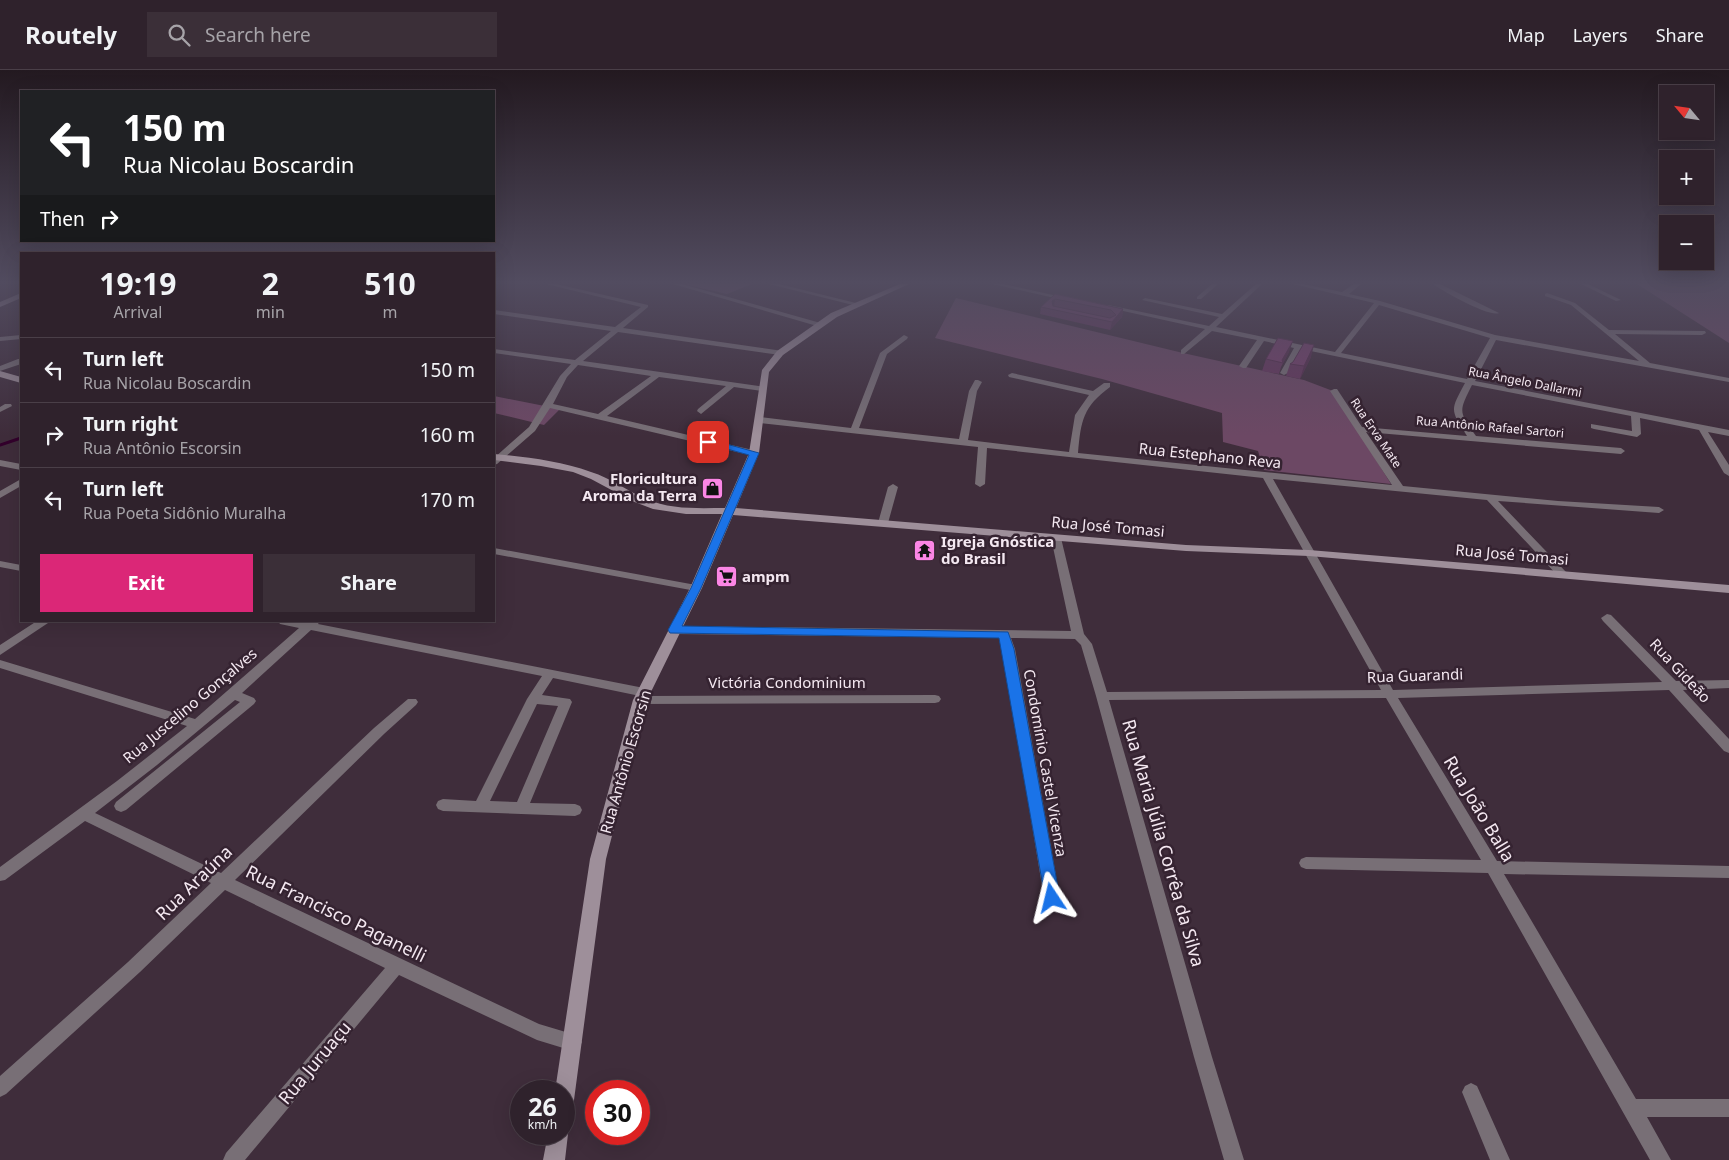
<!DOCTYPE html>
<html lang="en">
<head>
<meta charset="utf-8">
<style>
	:root { --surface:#2f222c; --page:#3b2f38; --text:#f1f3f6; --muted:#a7a4a9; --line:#4a3f48; --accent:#db2777 }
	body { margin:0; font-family:"Noto Sans",sans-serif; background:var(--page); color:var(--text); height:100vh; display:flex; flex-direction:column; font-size:19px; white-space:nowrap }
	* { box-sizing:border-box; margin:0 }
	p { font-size:16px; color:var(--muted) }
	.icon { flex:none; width:28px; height:28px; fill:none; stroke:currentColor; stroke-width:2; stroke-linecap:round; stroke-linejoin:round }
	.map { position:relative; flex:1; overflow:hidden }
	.details { position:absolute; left:20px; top:182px; width:475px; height:370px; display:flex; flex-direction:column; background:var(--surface); border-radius:0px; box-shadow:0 5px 20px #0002,0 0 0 1px var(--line) }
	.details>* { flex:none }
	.banner { position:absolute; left:20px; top:20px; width:475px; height:152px; border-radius:0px; box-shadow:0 5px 20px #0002,0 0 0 1px var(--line); background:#202124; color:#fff; overflow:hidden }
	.needle { width:32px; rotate:299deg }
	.tools { position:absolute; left:1659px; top:15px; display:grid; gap:10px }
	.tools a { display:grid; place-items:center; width:55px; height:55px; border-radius:0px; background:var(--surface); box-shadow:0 5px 20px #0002,0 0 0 1px var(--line); font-size:25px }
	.speed { position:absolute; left:510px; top:1010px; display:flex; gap:10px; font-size:25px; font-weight:700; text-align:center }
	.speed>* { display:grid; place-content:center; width:65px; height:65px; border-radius:50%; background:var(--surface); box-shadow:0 5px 20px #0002,0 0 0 1px var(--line); line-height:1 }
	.speed small { font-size:12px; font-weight:400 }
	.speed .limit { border:8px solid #d22; background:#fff; color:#111 }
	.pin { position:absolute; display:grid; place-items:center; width:42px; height:42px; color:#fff; margin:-21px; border-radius:10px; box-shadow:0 2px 8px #0006 }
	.me { position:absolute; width:55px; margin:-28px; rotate:350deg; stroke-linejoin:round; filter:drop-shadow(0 0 4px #0008) }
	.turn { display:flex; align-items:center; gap:18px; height:105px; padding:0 20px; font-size:22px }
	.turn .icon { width:65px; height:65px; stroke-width:2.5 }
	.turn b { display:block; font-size:35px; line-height:42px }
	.then { display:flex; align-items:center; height:48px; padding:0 20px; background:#0003; gap:10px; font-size:19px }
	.eta { display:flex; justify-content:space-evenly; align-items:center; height:85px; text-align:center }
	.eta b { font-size:30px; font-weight:700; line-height:35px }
	.action { display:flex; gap:10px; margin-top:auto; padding:10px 20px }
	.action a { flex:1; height:58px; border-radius:0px; background:var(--accent); color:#fff; font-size:20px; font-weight:700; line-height:58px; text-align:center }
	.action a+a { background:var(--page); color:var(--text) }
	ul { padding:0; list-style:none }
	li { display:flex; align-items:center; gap:15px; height:65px; padding:0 20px; border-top:1px solid var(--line) }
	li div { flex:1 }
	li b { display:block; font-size:19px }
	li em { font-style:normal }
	header { display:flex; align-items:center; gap:30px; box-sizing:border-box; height:70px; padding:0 25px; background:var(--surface); border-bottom:1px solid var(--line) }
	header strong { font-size:24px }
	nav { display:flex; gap:28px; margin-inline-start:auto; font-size:18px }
	.search { width:350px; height:45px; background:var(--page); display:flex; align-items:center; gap:12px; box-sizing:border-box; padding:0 18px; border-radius:0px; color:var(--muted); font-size:19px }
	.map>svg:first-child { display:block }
	.green { fill:#6c4864 }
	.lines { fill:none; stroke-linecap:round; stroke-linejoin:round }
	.stream { stroke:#33002c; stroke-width:3 }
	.street { fill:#786f76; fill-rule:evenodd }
	.secondary { fill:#9e8f9a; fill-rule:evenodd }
	.wall { fill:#65355c }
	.shaded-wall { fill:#532b4b }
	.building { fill:#763e6b; stroke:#532b4b; fill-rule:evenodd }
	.route { fill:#1a73e8; stroke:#114b97 }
	.labels { text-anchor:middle; stroke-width:5; stroke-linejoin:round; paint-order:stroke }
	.far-street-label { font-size:12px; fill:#f4e8f1; stroke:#352331 }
	.street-label { font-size:15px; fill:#f4e8f1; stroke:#352331 }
	.poi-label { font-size:15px; font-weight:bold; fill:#f4e8f1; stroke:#352331; text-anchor:start }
	.near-street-label { font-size:18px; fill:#f4e8f1; stroke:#352331 }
</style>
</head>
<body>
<header>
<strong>Routely</strong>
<div class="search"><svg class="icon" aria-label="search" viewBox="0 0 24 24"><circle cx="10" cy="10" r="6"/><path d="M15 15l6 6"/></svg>Search here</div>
<nav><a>Map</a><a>Layers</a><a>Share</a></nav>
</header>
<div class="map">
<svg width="1729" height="1090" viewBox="0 0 1729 1090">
	<rect width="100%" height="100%" fill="#3f2d3b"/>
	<!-- green -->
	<path class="green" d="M 684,214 L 752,214 L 727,224 Z
		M 1637,214 L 1729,214 L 1729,273 Z
		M 956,228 L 1183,283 L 1304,310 L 1333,321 L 1391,414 L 1264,400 L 1258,381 L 1223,372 L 1222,343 L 1102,309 L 935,268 Z
		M 494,326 L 560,339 L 544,355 L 494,343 Z"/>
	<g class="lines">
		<!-- stream -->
		<path class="stream" d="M 0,375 L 21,368"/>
		<!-- street -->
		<path class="street" d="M 546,214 L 556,214 L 648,235 L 648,237 L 623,258 L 783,281 L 784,283 L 780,285 L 618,262 L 583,291 L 765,317 L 766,319 L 762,321 L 734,317 L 701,344 L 697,341 L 698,339 L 726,316 L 659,307 L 607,346 L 757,381 L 757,385 L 754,386 L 550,338 L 535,361 L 497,394 L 494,395 L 494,388 L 529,357 L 560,306 L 571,294 L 494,283 L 494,279 L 575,290 L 611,261 L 494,244 L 494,240 L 615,257 L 641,237 ZM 578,295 L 651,306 L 598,344 L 553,334 L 567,307 Z
			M 673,214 L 682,214 L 824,254 L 817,256 Z
			M 769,214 L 779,214 L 860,234 L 857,236 Z
			M 992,214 L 1003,214 L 1071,229 L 1068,231 Z
			M 1212,214 L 1218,214 L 1201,229 L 1197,229 L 1197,227 Z
			M 1256,214 L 1262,214 L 1216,257 L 1335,282 L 1374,233 L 1293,214 L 1303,214 L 1342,222 L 1354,214 L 1361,214 L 1349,224 L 1380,231 L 1495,265 L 1639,291 L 1571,235 L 1545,226 L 1545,224 L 1547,223 L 1575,233 L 1609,260 L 1705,261 L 1706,263 L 1702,265 L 1615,264 L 1650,293 L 1729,308 L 1729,312 L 1496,270 L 1475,311 L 1729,360 L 1729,366 L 1708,362 L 1729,395 L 1729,406 L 1724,403 L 1699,360 L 1640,348 L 1641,364 L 1637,367 L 1594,359 L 1591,358 L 1591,354 L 1632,361 L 1631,346 L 1472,315 C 1458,343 1459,341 1476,366 L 1621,378 L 1625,381 L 1621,384 L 1366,362 L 1403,416 L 1558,431 L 1659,437 L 1664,440 L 1659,443 L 1498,431 L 1566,502 L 1567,504 L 1562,507 L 1558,506 L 1487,430 L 1273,409 L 1393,620 L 1662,612 L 1603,551 L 1601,548 L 1607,544 L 1611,545 L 1676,611 L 1729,610 L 1729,618 L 1683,620 L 1729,669 L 1729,683 L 1724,681 L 1669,620 L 1398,628 L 1497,791 L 1729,796 L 1729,808 L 1504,804 L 1636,1029 L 1729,1029 L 1729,1047 L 1647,1047 L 1671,1090 L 1650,1090 L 1488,803 L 1306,799 L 1301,797 L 1299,793 L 1301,789 L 1306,787 L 1481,790 L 1386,628 L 1109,630 L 1212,987 L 1244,1090 L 1224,1090 L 1194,987 L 1096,626 L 1081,575 L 1075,569 L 1011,568 L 1015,579 L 1060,828 L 1057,833 L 1052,835 L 1047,833 L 1044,828 L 1003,579 L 999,568 L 674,564 L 668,560 L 674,556 L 1071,561 L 1051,468 L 1056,465 L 1061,468 L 1084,564 L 1092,574 L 1107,622 L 1381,620 L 1263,408 L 987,378 L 985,414 L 980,417 L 975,414 L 978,377 L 759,353 L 755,350 L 759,347 L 851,358 L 880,283 L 904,265 L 908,267 L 907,269 L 887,284 L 859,358 L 959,369 L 969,321 L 975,310 L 978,310 L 982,312 L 977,321 L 968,370 L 1069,382 L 1075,345 L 1089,325 L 1009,307 L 1008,305 L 1012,303 L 1093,321 L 1104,313 L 1110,313 L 1110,317 C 1083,337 1081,350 1078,383 L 1392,415 L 1330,321 L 1334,319 L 1337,319 L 1362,357 L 1467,366 C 1450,339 1450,341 1465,313 L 1301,279 L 1288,303 L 1284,305 L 1280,303 L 1294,278 L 1264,271 L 1246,298 L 1243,298 L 1239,296 L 1257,270 L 1212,261 L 1184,284 L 1181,284 L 1181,280 L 1205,259 L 1105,237 L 1108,235 L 1209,256 L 1219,247 L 1142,230 L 1145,228 L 1222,244 ZM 1379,235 L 1490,268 L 1467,309 L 1341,283 Z
			M 1433,214 L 1440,214 L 1499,243 C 1491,248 1442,221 1433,214 Z
			M 1581,214 L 1588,214 L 1621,230 L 1616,231 Z
			M 21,265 L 21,269 L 0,271 L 0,267 Z
			M 18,289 L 21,289 L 21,294 L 0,301 L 0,296 Z
			M 5,334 L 11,334 L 12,336 L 0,342 L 0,337 Z
			M 0,390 L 21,394 L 21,400 L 0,396 Z
			M 21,409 L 21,416 L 0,428 L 0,421 Z
			M 893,414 L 898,417 L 888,453 L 883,456 L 879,455 L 878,453 L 888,417 Z
			M 494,478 L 696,515 L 701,518 L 696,521 L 494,484 Z
			M 0,491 L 21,495 L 21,501 L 0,497 Z
			M 37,551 L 51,551 L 0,585 L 0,575 Z
			M 278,551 L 320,551 L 318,554 L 644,618 L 648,619 L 650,622 L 647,626 L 935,625 L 939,626 L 941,629 L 939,632 L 935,633 L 640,634 L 636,633 L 634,630 L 636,627 L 640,626 L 553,608 L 542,625 L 570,629 L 572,632 L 530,733 L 575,734 L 580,736 L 582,740 L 580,744 L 575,746 L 443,741 L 438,739 L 436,735 L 438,731 L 443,729 L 476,731 L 527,629 L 542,606 L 311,560 L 242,623 L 254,628 L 256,631 L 254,634 L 126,740 L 121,742 L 116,740 L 114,736 L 116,732 L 240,632 L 235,630 L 157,695 L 95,743 L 221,803 L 374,658 L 408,629 L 416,629 L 418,632 L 416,635 L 384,664 L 235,810 L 539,954 L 579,966 L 582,972 L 579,978 L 573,981 L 537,970 L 399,905 L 245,1090 L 223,1090 L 226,1083 L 385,898 L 225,820 L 140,902 L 6,1024 L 0,1027 L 0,1006 L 128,892 L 211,813 L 85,751 L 5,810 L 0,811 L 0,797 L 117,711 L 187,656 L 0,598 L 0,590 L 195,649 L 299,558 L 280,554 ZM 537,634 L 558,636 L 517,732 L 490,731 Z
			M 1471,1013 L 1477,1016 L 1510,1090 L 1490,1090 L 1462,1022 L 1465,1016 Z"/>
		<!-- secondary -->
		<path class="secondary" d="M 900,214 L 909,214 L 837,247 L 783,285 L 769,302 L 759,383 L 736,438 L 1186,475 L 1309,480 L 1729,515 L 1729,523 L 1309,486 L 1186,481 L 733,445 L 702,518 L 647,630 L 606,789 L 574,1030 L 571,1037 L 564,1040 L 564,1021 L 555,1021 L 590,789 L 633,630 L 690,518 L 722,444 L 686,444 L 653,439 L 632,431 L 591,409 L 573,402 L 541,396 L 494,390 L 494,384 C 527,387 560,391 591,402 C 611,408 627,421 646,429 C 671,440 699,438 725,438 L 749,383 L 762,300 L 777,281 L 831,243 Z
			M 21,223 L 21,228 L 0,237 L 0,232 Z
			M 0,301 L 21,307 L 21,313 L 0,307 Z
			M 564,1056 L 568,1064 L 565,1090 L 543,1090 L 548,1064 L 564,1064 Z"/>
	</g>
	<!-- wall -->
	<path class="wall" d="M 1055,224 L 1123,239 L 1122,247 L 1110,260 L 1040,244 L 1041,237 Z
		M 1289,282 L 1281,297 L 1279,304 L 1262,301 L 1266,289 Z
		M 1311,287 L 1300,309 L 1286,306 L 1290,294 Z"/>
	<!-- shaded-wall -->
	<path class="shaded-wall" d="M 1055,229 L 1054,237 L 1051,238 L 1052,231 Z
		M 1123,239 L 1122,247 L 1110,260 L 1112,252 Z
		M 1293,271 L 1289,282 L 1281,297 L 1283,293 L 1282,290 Z
		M 1314,275 L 1311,287 L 1300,309 L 1304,296 Z"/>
	<!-- building -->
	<path class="building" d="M 1055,224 L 1123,239 L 1112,252 L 1041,237 ZM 1055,229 L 1111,240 L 1116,245 L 1110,248 L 1053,236 L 1052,231 Z
		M 1278,268 L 1293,271 L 1282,290 L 1283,293 L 1266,289 Z
		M 1304,273 L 1314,275 L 1304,296 L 1290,294 L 1293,292 Z"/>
	<!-- sky -->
	<linearGradient id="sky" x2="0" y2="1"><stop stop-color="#231920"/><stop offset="0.58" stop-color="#524c60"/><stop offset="1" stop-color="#524c60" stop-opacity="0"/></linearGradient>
	<rect width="1729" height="366" fill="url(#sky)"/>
	<!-- route -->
	<path class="route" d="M 708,369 L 759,383 L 701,518 L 682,556 L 1008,562 L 1014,579 L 1060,828 L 1058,832 L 1052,834 L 1047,832 L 1045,828 L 999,568 L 670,563 L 668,560 L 691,518 L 749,385 L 705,373 L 705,370 Z"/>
	<!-- icons -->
	<defs>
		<symbol id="shop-square" viewBox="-11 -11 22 22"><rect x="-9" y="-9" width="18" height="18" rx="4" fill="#fb86e5" stroke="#352331"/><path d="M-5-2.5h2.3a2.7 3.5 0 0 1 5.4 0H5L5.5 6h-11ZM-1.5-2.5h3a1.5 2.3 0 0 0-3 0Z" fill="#111"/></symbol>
		<symbol id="temple-square" viewBox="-11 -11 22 22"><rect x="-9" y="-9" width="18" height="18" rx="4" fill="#fb86e5" stroke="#352331"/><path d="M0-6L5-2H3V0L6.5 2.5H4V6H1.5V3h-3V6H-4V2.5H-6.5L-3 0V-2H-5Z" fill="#111"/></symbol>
		<symbol id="supermarket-square" viewBox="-11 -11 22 22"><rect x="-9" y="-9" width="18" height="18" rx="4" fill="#fb86e5" stroke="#352331"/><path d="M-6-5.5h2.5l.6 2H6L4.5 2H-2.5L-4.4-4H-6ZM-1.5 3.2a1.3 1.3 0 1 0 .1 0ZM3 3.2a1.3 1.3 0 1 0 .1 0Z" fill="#111"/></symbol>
	</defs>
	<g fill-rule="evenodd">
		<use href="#shop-square" x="700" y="406" width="25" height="25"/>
		<use href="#temple-square" x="912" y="468" width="25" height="25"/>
		<use href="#supermarket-square" x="714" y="494" width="25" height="25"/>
	</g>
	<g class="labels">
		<!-- far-street labels -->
		<g class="far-street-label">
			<text transform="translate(1525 312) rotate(11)" y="4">Rua Ângelo Dallarmi</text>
			<text transform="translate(1490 357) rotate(5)" y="4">Rua Antônio Rafael Sartori</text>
			<text transform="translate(1376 363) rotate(56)" y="4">Rua Erva Mate</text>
		</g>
		<!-- street labels -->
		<g class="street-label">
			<text transform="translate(1210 386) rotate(6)" y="5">Rua Estephano Reva</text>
			<text transform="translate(1108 457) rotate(5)" y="5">Rua José Tomasi</text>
			<text transform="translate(1512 485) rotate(5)" y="5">Rua José Tomasi</text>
			<text transform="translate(1680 601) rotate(47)" y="5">Rua Gideão</text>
			<text transform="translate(1415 606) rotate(-2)" y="5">Rua Guarandi</text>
			<text x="787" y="618">Victória Condominium</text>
			<text transform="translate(190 636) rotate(-40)" y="5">Rua Juscelino Gonçalves</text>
			<text transform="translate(626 692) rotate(-74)" y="5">Rua Antônio Escorsin</text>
			<text transform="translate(1045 693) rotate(80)" y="5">Condomínio Castel Vicenza</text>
		</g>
		<!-- poi labels -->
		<g class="poi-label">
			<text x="697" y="414" text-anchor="end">Floricultura<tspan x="697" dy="17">Aroma da Terra</tspan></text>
			<text x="941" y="477">Igreja Gnóstica<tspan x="941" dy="17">do Brasil</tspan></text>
			<text x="742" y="512">ampm</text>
		</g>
		<!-- near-street labels -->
		<g class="near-street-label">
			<text transform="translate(1479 739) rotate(59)" y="6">Rua João Balla</text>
			<text transform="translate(1163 773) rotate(74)" y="6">Rua Maria Júlia Corrêa da Silva</text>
			<text transform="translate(194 813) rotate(-44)" y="6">Rua Araúna</text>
			<text transform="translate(336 844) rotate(26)" y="6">Rua Francisco Paganelli</text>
			<text transform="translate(315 993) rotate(-50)" y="6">Rua Juruaçu</text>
		</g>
	</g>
</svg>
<div class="tools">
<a><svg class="needle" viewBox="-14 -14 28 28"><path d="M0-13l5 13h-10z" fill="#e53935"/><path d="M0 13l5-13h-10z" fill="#a7a4a9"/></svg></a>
<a>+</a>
<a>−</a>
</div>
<div class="speed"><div>26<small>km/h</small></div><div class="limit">30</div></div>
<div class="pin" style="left:708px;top:372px;background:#d93025"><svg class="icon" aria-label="arrive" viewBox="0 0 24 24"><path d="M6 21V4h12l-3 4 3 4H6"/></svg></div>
<svg class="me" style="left:1052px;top:828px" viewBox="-20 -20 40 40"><path d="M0-17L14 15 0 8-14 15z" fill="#1a73e8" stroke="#fff" stroke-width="4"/></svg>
<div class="banner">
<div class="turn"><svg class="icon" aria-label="left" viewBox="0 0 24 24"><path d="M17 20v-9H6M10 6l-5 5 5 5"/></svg><div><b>150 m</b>Rua Nicolau Boscardin</div></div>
<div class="then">Then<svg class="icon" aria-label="right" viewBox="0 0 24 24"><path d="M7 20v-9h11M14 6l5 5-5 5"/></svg></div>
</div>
<section class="details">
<div class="eta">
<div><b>19:19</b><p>Arrival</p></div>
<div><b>2</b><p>min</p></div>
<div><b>510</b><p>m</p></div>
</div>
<ul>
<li><svg class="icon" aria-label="left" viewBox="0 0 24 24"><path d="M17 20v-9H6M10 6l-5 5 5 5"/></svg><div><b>Turn left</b><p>Rua Nicolau Boscardin</p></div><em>150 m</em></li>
<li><svg class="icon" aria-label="right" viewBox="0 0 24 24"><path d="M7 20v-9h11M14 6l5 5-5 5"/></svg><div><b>Turn right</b><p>Rua Antônio Escorsin</p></div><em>160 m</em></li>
<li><svg class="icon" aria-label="left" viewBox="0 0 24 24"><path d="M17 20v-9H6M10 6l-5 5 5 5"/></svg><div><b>Turn left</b><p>Rua Poeta Sidônio Muralha</p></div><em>170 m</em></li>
</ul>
<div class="action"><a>Exit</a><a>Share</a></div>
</section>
</div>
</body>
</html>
